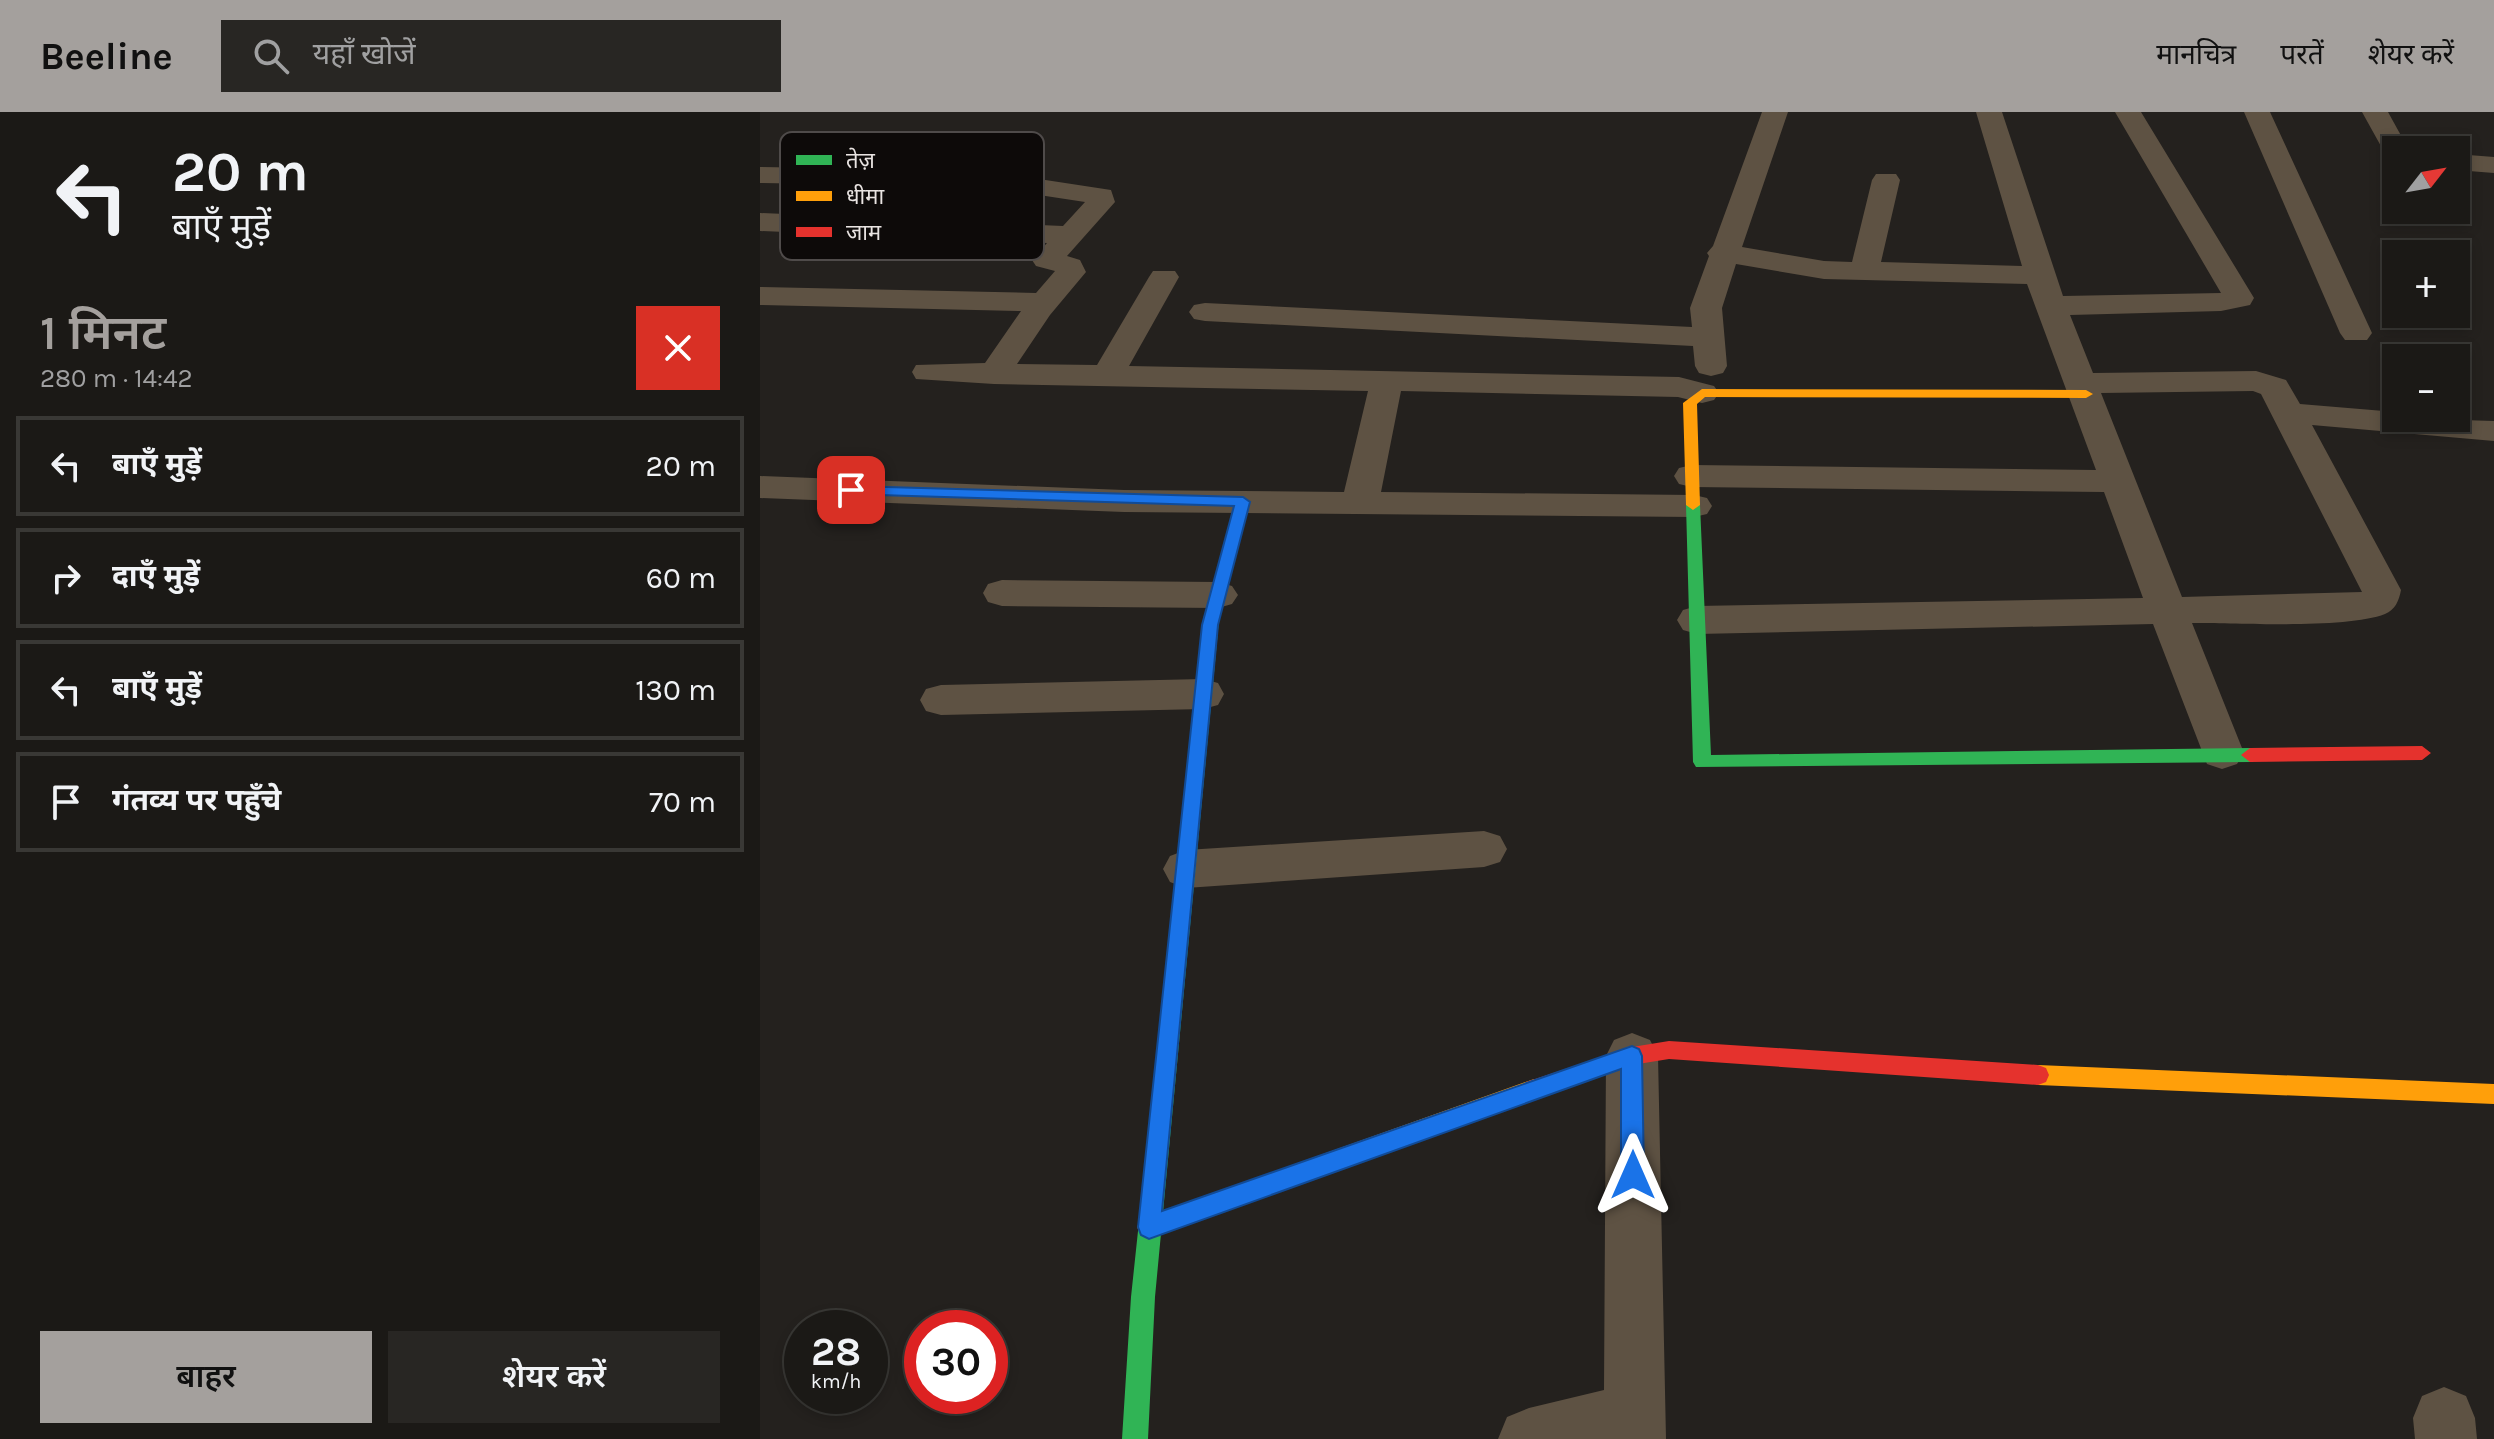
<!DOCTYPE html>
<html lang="hi">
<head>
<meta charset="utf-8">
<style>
	:root { --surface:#1b1916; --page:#282623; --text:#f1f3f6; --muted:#a0a0a1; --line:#393835; --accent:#a4a09d }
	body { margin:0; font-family:Karla,"Noto Sans Devanagari",sans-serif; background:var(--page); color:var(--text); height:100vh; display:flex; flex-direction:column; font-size:30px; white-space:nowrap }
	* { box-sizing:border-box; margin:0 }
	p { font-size:26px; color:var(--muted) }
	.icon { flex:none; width:44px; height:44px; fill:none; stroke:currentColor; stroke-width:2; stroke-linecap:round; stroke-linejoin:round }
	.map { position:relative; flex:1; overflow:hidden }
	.details { display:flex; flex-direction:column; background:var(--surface); width:760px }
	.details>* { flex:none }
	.top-card { background:#1b1916; color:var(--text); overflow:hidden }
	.needle { width:52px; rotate:59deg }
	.tools { position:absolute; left:1622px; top:24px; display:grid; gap:16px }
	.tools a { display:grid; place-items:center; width:88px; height:88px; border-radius:0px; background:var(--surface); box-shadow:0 4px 12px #0003,0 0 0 2px var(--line); font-size:40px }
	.speed { position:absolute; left:24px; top:1198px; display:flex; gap:16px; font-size:40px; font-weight:700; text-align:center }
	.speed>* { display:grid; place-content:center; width:104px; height:104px; border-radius:50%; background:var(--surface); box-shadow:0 4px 12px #0003,0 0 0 2px var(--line); line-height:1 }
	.speed small { font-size:20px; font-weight:400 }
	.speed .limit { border:12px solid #d22; background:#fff; color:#111 }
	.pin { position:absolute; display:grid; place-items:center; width:68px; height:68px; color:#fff; margin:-34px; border-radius:16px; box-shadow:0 4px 12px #0006 }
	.me { position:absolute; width:88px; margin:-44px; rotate:0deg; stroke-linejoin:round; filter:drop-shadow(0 0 6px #0008) }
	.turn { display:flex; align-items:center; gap:28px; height:168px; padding:0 40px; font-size:36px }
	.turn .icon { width:104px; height:104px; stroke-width:2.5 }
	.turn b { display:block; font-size:56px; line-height:68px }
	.round { display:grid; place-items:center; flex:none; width:84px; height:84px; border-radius:0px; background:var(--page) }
	.summary { display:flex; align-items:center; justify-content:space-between; height:136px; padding:0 40px }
	h1 { font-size:48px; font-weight:600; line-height:60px; color:var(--accent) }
	.primary-button { display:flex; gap:16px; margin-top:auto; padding:16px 40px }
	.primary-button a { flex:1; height:92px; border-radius:0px; background:var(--accent); color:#111; font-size:32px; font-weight:600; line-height:92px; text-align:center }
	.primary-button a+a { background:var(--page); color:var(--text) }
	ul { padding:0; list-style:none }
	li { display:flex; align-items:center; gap:24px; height:100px; margin:0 16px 12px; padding:0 24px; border:4px solid var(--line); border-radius:0px }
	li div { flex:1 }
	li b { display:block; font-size:30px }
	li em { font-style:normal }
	header { display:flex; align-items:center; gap:48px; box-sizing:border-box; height:112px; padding:0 40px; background:var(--accent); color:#111 }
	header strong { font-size:38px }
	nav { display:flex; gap:44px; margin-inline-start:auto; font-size:28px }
	.search { width:560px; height:72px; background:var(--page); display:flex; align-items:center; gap:20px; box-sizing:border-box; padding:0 28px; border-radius:0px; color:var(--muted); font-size:30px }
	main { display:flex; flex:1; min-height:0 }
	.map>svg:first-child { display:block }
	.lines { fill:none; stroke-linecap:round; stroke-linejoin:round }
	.street { fill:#5e5243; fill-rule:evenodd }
	.fast { fill:#30b455; fill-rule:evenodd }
	.slow { fill:#ff9f0a; fill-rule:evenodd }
	.jam { fill:#e5322d; fill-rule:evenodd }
	.route { fill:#1a73e8; stroke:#114b97; stroke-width:2 }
	.key { fill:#0d0a09; stroke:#4f4b4a; stroke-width:2 }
	.key-label { font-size:22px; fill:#e9e4e2 }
</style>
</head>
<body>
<header>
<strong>Beeline</strong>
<div class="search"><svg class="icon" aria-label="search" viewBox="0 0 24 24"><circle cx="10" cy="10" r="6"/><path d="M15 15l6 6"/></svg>यहाँ खोजें</div>
<nav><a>मानचित्र</a><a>परतें</a><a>शेयर करें</a></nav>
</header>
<main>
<section class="details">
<div class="top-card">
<div class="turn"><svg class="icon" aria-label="left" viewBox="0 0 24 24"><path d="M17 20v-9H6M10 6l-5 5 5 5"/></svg><div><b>20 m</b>बाएँ मुड़ें</div></div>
</div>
<div class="summary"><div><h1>1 मिनट</h1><p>280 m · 14:42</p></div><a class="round" style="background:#d93025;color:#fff"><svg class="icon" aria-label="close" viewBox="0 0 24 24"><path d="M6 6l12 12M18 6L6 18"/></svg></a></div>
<ul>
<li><svg class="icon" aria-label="left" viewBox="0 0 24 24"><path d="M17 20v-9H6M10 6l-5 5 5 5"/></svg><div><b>बाएँ मुड़ें</b></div><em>20 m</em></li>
<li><svg class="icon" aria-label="right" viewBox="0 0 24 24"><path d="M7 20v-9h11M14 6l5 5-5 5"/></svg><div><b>दाएँ मुड़ें</b></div><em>60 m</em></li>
<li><svg class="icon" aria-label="left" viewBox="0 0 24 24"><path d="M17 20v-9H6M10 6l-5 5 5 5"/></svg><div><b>बाएँ मुड़ें</b></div><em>130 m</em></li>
<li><svg class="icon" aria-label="arrive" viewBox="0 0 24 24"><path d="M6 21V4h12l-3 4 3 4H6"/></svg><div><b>गंतव्य पर पहुँचे</b></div><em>70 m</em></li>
</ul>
<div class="primary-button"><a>बाहर</a><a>शेयर करें</a></div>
</section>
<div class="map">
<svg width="1734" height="1327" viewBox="0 0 1734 1327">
	<rect width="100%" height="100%" fill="#24211e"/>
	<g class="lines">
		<!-- street -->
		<path class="street" d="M 1002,0 L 1028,0 L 982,135 L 1064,149 L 1092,150 L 1112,68 L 1116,62 L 1136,62 L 1140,68 L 1121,150 L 1262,154 L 1216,0 L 1242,0 L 1303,184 L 1461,181 L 1355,0 L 1381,0 L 1494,186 L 1490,193 L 1461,199 L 1310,203 L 1333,261 L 1496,259 L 1526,268 L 1540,292 L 1636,300 L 1636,306 L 1734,309 L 1734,329 L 1552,313 L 1641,478 C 1639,489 1635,498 1625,502 C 1587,517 1477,511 1432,511 L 1484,641 L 1477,652 L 1462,657 L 1447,652 L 1393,512 L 937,522 L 923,518 L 917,508 L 923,498 L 937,494 L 1383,486 L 1344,380 L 932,375 L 919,372 L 914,364 L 919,356 L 932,353 L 1336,358 L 1267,172 L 1064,167 L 976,152 L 962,196 L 967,254 L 963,261 L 951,264 L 939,261 L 935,254 L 933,234 L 445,209 L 434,207 L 429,200 L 434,193 L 445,191 L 932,215 L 930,196 L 949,144 L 947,141 L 953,134 ZM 1493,279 L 1501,282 L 1602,480 L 1422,485 L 1341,281 Z
			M 1484,0 L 1510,0 L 1612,221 L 1607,228 L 1585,228 L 1580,221 Z
			M 1602,0 L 1628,0 L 1649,38 L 1636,38 L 1636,47 L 1627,45 Z
			M 1696,42 L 1734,45 L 1734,61 L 1696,58 Z
			M 0,55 L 227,59 L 351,78 L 355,90 L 307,144 L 320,148 L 326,160 L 290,203 L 257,252 L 337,253 L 389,165 L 393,159 L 415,159 L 419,165 L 369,254 L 919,265 L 954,274 L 959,281 L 954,288 L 942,291 L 918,285 L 641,279 L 621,380 L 934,383 L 947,386 L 952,394 L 947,402 L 934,405 L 364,400 L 0,386 L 0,364 L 364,378 L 584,380 L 608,279 L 234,272 L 156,267 L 152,260 L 156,253 L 225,251 L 261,199 L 0,193 L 0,175 L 276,181 L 295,159 L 276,154 L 272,148 L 287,131 L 0,119 L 0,101 L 303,114 L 325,90 L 227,75 L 0,71 Z
			M 1654,98 L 1682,98 L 1685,104 L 1681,110 L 1661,110 Z
			M 242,468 L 458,470 L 472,474 L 478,483 L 472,492 L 458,496 L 242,494 L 228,490 L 223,481 L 228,472 Z
			M 443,567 L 458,571 L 464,582 L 458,593 L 443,597 L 181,603 L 166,599 L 160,588 L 166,577 L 181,573 Z
			M 724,719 L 740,724 L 747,737 L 740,750 L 724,755 L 426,776 L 410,770 L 403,757 L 410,744 L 426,738 Z
			M 872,921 L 890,928 L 898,944 L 906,1327 L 738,1327 L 747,1305 L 769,1296 L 844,1278 L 846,944 L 854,928 Z
			M 1684,1275 L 1706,1284 L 1715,1306 L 1717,1327 L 1655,1327 L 1653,1306 L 1662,1284 Z"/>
		<!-- fast -->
		<path class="fast" d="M 933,388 L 940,393 L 951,643 L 1490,636 L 1499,643 L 1490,650 L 936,655 L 933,650 L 926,393 Z
			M 451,502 L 459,508 L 395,1185 L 388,1327 L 362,1327 L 371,1185 L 443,508 Z"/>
		<!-- slow -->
		<path class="slow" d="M 942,277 L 1326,278 L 1333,282 L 1326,286 L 945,285 L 937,292 L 940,393 L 933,398 L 926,393 L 923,291 Z
			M 483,385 L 490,390 L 459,508 L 451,514 L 443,508 L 476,390 Z
			M 1278,953 L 1734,972 L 1734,992 L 1278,973 L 1270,970 L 1267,963 L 1270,956 Z
			M 774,967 L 782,970 L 785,977 L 782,984 L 389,1126 L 381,1123 L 377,1115 L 381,1107 L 389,1104 Z"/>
		<!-- jam -->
		<path class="jam" d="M 1662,634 L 1671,641 L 1662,648 L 1490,650 L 1481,643 L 1490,636 Z
			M 909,929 L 1278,953 L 1286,956 L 1289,963 L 1286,970 L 1278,973 L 909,947 L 872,953 L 774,987 L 766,984 L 763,977 L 766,970 L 872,935 Z"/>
	</g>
	<!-- route -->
	<path class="route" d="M 91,374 L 483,385 L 490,390 L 458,513 L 402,1099 L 872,934 L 879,937 L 882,944 L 884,1063 L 881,1071 L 873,1074 L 865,1071 L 861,1063 L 861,957 L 389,1127 L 381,1123 L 378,1115 L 442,513 L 474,394 L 86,382 L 86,375 Z"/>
	<!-- legend -->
	<rect x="20" y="20" width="264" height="128" rx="12" class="key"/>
	<rect x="36" y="43" width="36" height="10" fill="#30b455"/>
	<rect x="36" y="79" width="36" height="10" fill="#ff9f0a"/>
	<rect x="36" y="115" width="36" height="10" fill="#e5322d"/>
	<g class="key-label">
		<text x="86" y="56">तेज़</text>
		<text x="86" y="92">धीमा</text>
		<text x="86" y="128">जाम</text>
	</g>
</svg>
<div class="tools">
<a><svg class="needle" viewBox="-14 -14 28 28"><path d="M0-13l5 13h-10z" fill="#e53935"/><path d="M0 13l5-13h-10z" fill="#a0a0a1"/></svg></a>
<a>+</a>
<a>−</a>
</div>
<div class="speed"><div>28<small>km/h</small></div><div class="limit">30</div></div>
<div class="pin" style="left:91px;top:378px;background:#d93025"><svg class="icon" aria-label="arrive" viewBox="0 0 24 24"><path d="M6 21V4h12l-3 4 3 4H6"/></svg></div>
<svg class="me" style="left:873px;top:1063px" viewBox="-20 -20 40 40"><path d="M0-17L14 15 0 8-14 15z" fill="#1a73e8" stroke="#fff" stroke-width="4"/></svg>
</div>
</main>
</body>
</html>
